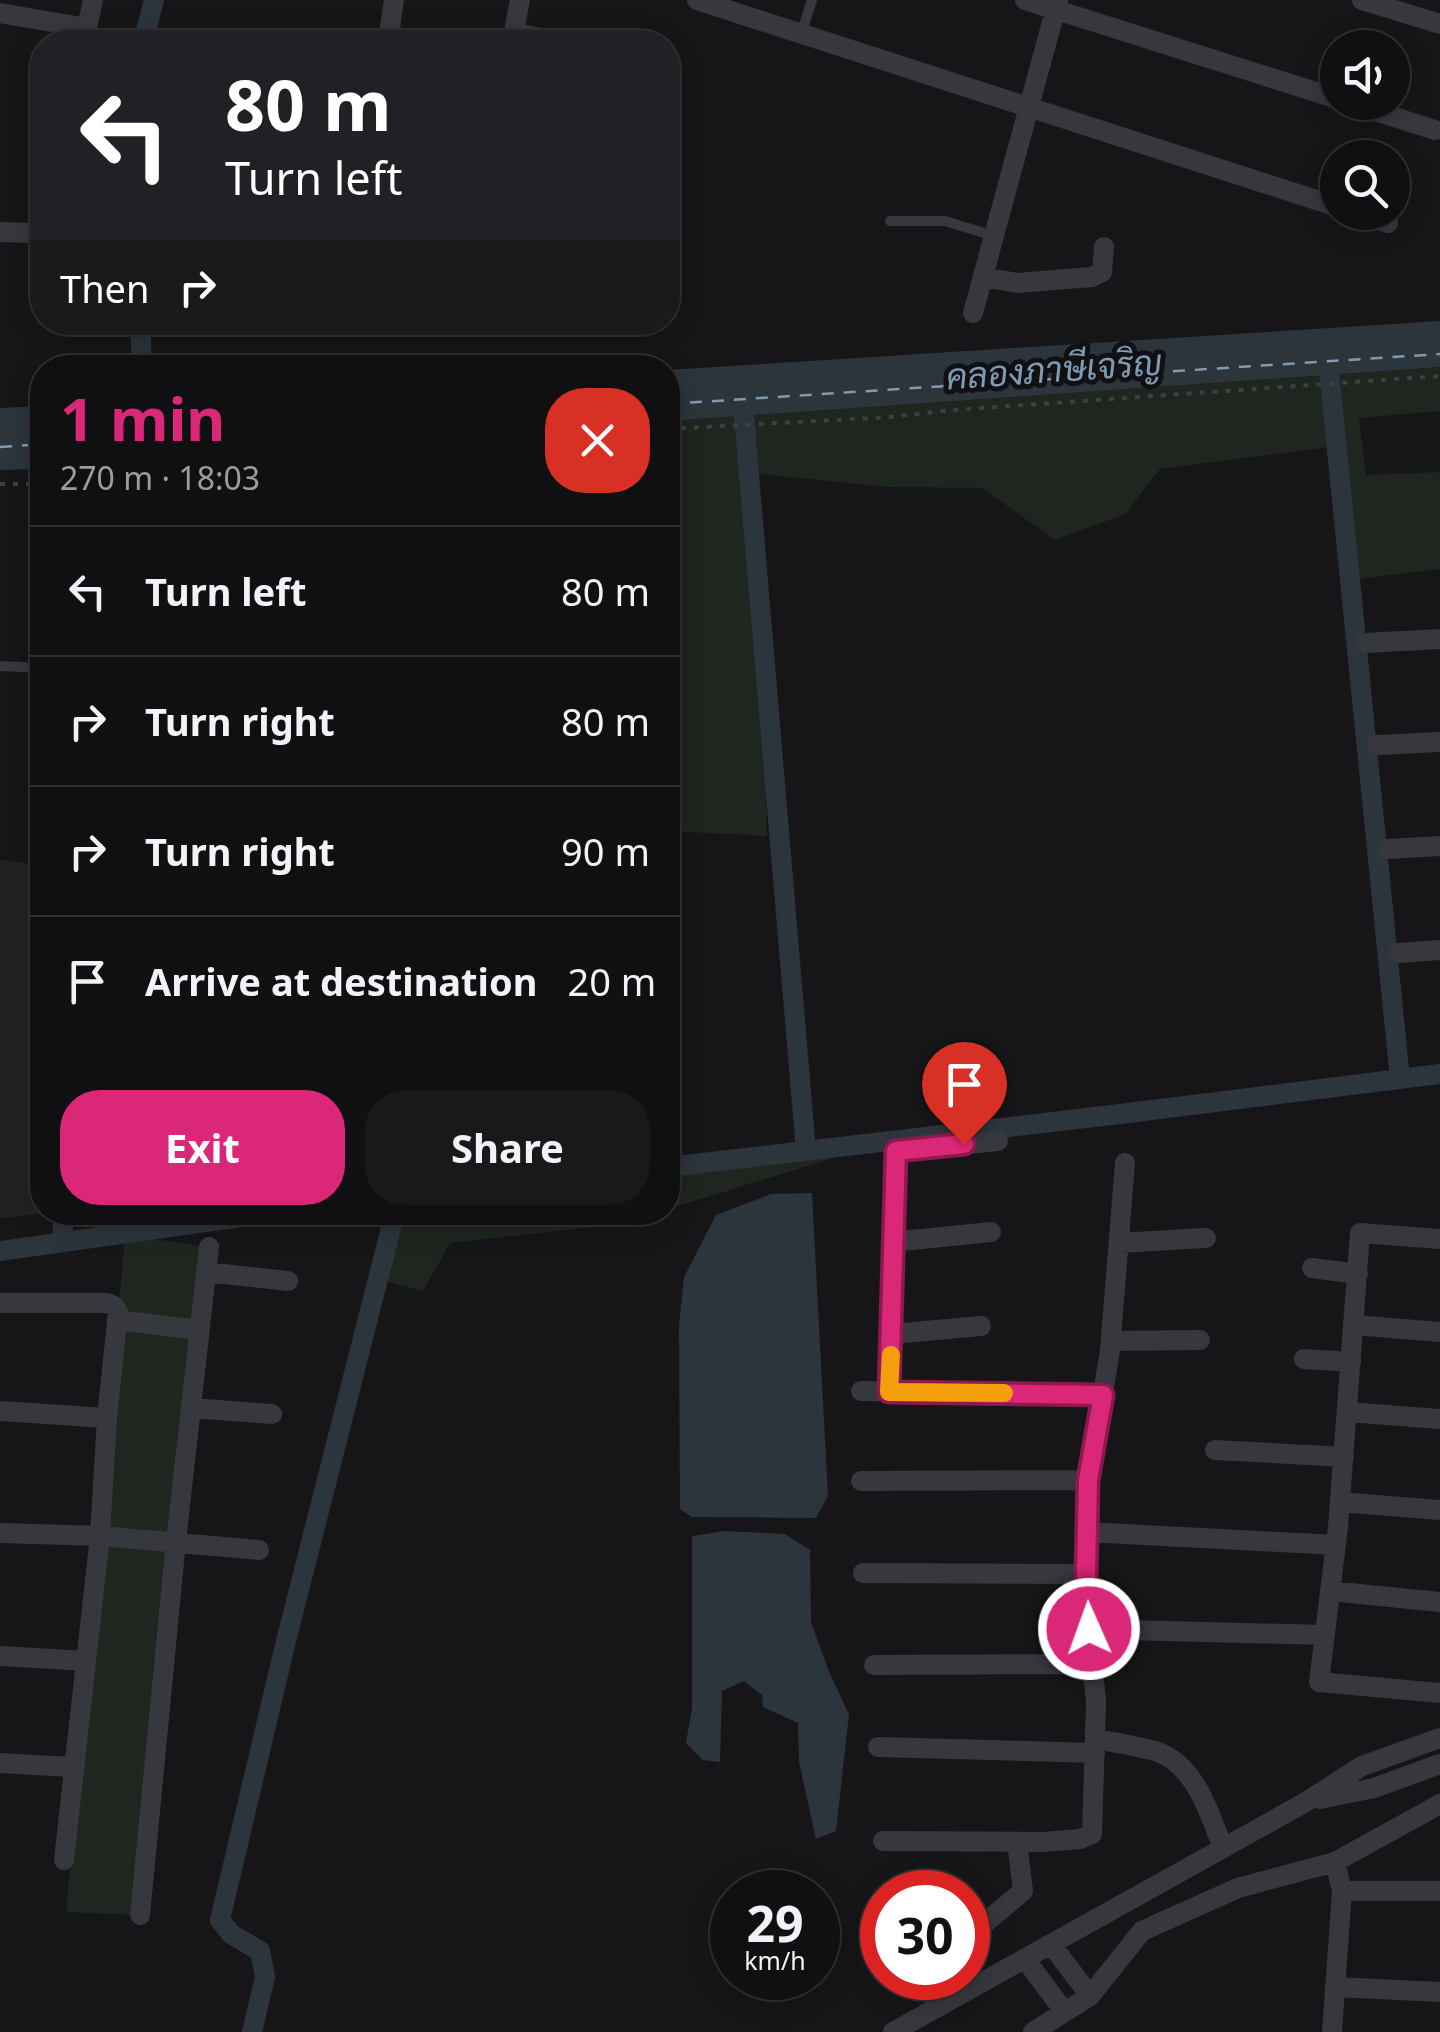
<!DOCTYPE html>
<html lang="en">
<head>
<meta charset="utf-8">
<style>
	:root { --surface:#101012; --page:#19191b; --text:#f1f3f6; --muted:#9c9d9f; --line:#303032; --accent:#db2777 }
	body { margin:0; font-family:"Noto Sans",Sarabun,sans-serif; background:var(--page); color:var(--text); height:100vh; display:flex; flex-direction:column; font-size:38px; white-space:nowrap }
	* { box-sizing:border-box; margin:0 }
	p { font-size:32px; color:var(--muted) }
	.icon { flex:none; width:55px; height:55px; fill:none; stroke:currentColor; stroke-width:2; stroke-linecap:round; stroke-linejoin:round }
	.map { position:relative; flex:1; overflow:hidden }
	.sheet { position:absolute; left:30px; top:355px; width:650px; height:870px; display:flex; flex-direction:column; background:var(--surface); border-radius:40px; box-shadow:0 5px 25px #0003,0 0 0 2px var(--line) }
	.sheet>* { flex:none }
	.guide { position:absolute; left:30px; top:30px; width:650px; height:305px; border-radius:40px; box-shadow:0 5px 25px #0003,0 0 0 2px var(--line); background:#202124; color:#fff; overflow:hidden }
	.tools { position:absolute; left:1320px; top:30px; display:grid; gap:20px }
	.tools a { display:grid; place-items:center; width:90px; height:90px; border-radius:50%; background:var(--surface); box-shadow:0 5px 25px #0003,0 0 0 2px var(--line); font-size:50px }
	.speed { position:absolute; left:710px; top:1870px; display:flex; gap:20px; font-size:50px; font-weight:700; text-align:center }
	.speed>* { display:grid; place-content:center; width:130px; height:130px; border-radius:50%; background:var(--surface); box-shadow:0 5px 25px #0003,0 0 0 2px var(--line); line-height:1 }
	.speed small { font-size:25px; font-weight:400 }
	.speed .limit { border:15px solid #d22; background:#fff; color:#111 }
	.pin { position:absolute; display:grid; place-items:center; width:85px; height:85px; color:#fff; margin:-102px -42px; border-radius:50% 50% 50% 0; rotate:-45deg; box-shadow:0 0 10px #0007 }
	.pin .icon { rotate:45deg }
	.me { position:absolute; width:110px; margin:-55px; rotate:358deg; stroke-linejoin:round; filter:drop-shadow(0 0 8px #0008) }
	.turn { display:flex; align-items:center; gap:35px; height:210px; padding:0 30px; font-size:45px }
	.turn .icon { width:130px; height:130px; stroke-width:2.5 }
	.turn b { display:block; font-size:70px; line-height:85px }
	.then { display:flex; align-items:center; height:95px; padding:0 30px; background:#0003; gap:20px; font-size:38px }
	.round { display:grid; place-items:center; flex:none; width:105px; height:105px; border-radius:40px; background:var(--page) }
	.head { display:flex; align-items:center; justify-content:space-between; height:170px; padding:0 30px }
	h1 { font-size:60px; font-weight:700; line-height:75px; color:var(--accent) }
	.button { display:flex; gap:20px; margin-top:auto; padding:20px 30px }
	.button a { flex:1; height:115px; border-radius:40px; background:var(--accent); color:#fff; font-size:40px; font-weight:700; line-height:115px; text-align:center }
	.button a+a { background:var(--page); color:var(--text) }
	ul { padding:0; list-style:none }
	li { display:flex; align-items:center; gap:30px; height:130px; padding:0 30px; border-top:2px solid var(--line) }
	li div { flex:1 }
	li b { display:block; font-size:38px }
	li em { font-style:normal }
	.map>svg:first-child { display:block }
	.built { fill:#222225 }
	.green { fill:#1e261f }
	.water { fill:#2c353c }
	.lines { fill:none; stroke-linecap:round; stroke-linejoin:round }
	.canal { stroke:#2c353c; stroke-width:20 }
	.ferry { stroke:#7f9bb3; stroke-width:2.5; stroke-dasharray:12 10; stroke-linecap:butt }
	.path { stroke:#3d3f44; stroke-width:4; stroke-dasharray:5 8; stroke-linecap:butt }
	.lane { stroke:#37383d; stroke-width:10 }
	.street { stroke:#37383d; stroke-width:20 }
	.route-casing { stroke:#8e194d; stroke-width:25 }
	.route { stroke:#db2777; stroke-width:18 }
	.slow { stroke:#f59e0b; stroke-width:18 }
	.labels { text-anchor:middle; stroke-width:10; stroke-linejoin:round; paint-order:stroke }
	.water-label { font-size:35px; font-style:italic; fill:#7f9bb3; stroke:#111113 }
</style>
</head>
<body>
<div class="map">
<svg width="1440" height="2032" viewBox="0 0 1440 2032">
	<rect width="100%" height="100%" fill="#161618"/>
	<!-- built -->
	<path class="built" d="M 0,860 L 42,865 L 42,1177 L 39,1214 L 0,1218 Z"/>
	<!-- green -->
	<path class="green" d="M 1440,367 L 1440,411 L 1359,418 L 1366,475 L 1440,472 L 1440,569 L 1358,579 L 1344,445 L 1160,469 L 1125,514 L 1055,540 L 982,488 L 888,487 L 759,474 L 767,836 L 668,831 L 668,421 Z
		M 798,1142 L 856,1151 L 668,1209 L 668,1159 Z
		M 389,1212 L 656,1212 L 656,1213 L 620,1224 L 450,1243 L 423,1291 L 372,1278 Z
		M 125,1235 L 209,1247 L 140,1915 L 66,1912 Z"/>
	<!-- water -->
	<path class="water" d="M 1440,321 L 1440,367 L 668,421 L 668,370 Z
		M 42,406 L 42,469 L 0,470 L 0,408 Z
		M 812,1193 L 828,1496 L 816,1518 L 692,1517 L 680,1509 L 679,1326 L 684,1277 L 716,1215 L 771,1194 Z
		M 725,1531 L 785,1534 L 810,1550 L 811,1622 L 829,1672 L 849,1714 L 836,1831 L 816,1839 L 799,1762 L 798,1723 L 763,1707 L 762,1695 L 744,1681 L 722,1691 L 720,1762 L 703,1760 L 686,1743 L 692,1708 L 692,1536 Z"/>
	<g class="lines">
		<!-- canal -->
		<path class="canal" d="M 143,42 L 154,0
			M 140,322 L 142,368
			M 1327,350 L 1400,1079
			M 742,392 L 806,1151
			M 668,1167 L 1112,1115 L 1440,1074
			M 62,1242 L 64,1212
			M 0,1251 L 276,1212
			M 252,2032 L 265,1977 L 260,1951 L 231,1934 L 220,1920 L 286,1641 L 395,1212"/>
		<!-- ferry -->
		<path class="ferry" d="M 668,404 L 1440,354
			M 0,447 L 42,444"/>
		<!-- path -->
		<path class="path" d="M 668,429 L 889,417 L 953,410 L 1440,376
			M 0,484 L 42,484"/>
		<!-- lane -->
		<path class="lane" d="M 515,28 L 588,42
			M 801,34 L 812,0
			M 890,221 L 945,221 L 994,236
			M 0,666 L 42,668"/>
		<!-- street -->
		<path class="street" d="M 697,0 L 1338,207
			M 1025,0 L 1338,99
			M 1362,0 L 1440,24
			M 0,13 L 87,28 L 84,42
			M 87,28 L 93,0
			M 388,42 L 394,0
			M 512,42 L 520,0
			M 1347,102 L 1435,130
			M 1354,212 L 1388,223
			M 0,232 L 31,233 L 42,229
			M 983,277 L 1017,283 L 1092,277 L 1102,272 L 1104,247
			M 973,313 L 1058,0
			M 1365,643 L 1440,639
			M 1377,745 L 1440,742
			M 1387,849 L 1440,846
			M 1399,953 L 1440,950
			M 1440,1239 L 1360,1233 L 1338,1527 L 1319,1682 L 1440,1693
			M 892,1242 L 991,1232
			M 1119,1243 L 1206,1238
			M 1312,1268 L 1358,1274
			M 206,1272 L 288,1281
			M 0,1303 L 107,1303 L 114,1306 L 118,1312 L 107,1418 L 100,1536 L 64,1860
			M 117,1320 L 199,1330
			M 1354,1325 L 1440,1332
			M 892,1334 L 981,1326
			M 1111,1341 L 1200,1340
			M 1304,1359 L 1351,1362
			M 861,1391 L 1103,1395
			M 889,1391 L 896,1151 L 998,1141
			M 191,1408 L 272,1414
			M 0,1411 L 107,1418
			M 1347,1412 L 1440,1419
			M 1215,1450 L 1344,1457
			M 861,1481 L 1089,1480
			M 1340,1502 L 1440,1510
			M 1087,1532 L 1336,1545
			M 0,1533 L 100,1536 L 259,1550
			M 863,1573 L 1086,1574
			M 1330,1591 L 1440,1602
			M 1089,1629 L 1325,1635
			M 0,1656 L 85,1661
			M 874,1665 L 1092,1664
			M 1096,1739 C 1116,1743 1139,1746 1158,1752 C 1196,1766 1210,1815 1223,1848
			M 878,1747 L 1095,1753
			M 0,1763 L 73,1767
			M 1320,1799 L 1374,1788 L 1440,1764
			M 883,1841 L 1044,1842 L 1080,1839 L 1092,1834 L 1096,1702 L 1089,1629 L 1086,1574 L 1089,1480 L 1110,1350 L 1125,1163
			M 1342,1891 L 1440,1891
			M 140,1915 L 176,1541 L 209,1247
			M 871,1934 L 882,1934
			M 968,1934 L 972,1934 L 1023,1891 L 1017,1842
			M 1051,1944 L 1090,1996
			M 1025,1959 L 1064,2011
			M 1335,1987 L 1440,1992
			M 893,2032 L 1304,1803 L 1362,1766 L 1440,1738
			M 1033,2032 L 1090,1996 L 1142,1931 L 1238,1888 L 1335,1862 L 1440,1804
			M 1332,2032 L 1342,1891 L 1335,1862"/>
	</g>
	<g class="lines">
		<defs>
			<path id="route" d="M 964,1144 L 896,1151 L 889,1392 L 1103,1395 L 1088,1480 L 1086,1574 L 1089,1629"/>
		</defs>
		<!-- route casing -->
		<use href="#route" class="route-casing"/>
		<!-- route -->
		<use href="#route" class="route"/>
		<!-- slow -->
		<path class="slow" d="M 891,1355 L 889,1392 L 1004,1393"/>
	</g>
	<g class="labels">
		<!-- water labels -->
		<g class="water-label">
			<text transform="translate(1054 370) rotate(-4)" y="12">คลองภาษีเจริญ</text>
		</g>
	</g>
</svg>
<div class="tools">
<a><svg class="icon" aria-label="sound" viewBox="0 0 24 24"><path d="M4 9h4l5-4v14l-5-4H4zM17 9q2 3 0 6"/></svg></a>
<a><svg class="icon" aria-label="search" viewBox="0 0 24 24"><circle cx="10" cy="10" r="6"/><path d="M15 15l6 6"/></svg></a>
</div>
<div class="speed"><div>29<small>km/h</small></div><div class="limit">30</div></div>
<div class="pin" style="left:964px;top:1144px;background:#d93025"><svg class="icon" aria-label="arrive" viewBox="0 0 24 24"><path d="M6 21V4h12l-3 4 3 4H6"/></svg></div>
<svg class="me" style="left:1089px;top:1629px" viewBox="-20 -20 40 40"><circle r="17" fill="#db2777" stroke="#fff" stroke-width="3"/><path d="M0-11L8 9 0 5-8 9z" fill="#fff"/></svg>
<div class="guide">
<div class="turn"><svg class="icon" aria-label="left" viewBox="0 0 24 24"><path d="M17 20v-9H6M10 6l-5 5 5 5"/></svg><div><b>80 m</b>Turn left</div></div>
<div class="then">Then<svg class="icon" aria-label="right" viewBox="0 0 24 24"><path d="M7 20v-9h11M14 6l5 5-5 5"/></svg></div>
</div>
<section class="sheet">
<div class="head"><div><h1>1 min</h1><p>270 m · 18:03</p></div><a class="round" style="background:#d93025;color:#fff"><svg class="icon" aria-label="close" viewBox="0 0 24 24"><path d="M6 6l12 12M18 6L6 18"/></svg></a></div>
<ul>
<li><svg class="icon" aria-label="left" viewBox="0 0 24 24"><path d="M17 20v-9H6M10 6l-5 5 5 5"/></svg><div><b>Turn left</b></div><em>80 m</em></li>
<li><svg class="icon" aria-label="right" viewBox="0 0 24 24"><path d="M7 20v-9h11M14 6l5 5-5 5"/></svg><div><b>Turn right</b></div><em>80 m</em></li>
<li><svg class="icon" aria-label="right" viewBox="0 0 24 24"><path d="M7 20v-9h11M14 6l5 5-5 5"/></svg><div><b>Turn right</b></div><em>90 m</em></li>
<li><svg class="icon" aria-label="arrive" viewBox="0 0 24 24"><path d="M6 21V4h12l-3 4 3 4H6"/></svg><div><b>Arrive at destination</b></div><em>20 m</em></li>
</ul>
<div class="button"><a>Exit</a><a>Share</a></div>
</section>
</div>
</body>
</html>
